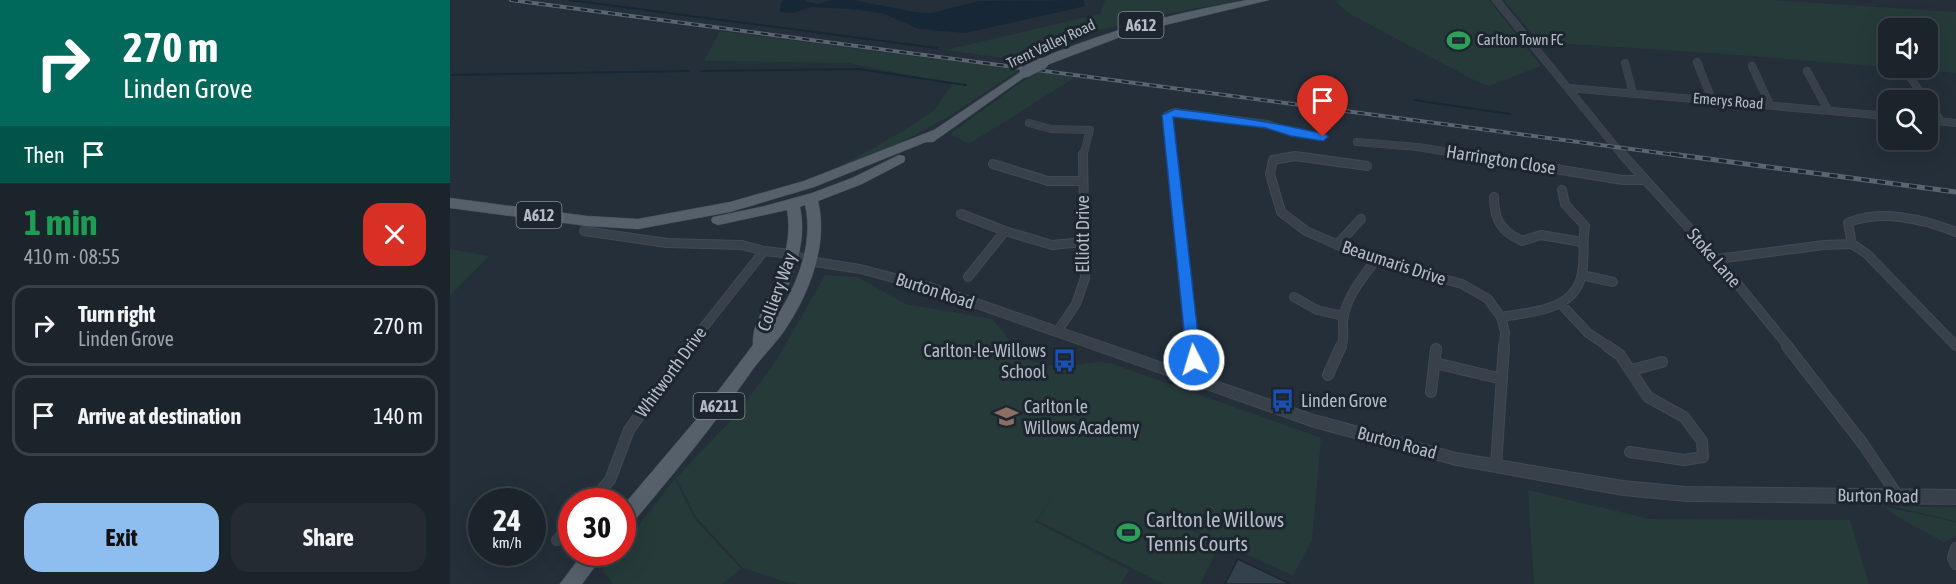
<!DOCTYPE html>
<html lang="en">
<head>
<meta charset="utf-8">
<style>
	:root { --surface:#1b232b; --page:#242b33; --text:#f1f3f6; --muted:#a0a4a9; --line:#394047; --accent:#8ebdf0 }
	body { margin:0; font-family:"Asap Condensed",sans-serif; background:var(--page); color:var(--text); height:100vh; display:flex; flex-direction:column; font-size:22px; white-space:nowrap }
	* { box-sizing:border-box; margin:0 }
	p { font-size:20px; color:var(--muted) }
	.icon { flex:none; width:33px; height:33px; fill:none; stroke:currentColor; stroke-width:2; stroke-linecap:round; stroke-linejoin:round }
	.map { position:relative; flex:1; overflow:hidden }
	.sheet { display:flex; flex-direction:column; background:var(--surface); width:450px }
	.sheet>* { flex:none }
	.guide { background:#00695c; color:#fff; overflow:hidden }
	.fabs { position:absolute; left:1428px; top:18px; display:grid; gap:12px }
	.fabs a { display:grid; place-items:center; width:60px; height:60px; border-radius:12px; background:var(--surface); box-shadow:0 6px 24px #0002,0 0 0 2px var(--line); font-size:30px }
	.speed { position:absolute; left:18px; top:488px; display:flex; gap:12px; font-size:30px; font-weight:700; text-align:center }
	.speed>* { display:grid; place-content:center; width:78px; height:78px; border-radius:50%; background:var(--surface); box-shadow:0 6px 24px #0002,0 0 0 2px var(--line); line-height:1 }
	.speed small { font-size:15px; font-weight:400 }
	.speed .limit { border:9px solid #d22; background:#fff; color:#111 }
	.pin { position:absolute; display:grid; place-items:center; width:51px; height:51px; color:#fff; margin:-62px -26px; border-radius:50% 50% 50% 0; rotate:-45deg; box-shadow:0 0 6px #0007 }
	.pin .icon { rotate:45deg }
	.me { position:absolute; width:66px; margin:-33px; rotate:355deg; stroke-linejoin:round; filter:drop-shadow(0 0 4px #0008) }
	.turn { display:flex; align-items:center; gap:21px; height:126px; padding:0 24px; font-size:27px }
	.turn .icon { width:78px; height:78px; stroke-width:2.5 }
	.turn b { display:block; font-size:42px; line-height:51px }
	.then { display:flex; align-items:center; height:57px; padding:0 24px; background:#0003; gap:12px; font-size:22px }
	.round { display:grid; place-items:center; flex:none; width:63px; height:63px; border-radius:18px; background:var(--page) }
	.summary { display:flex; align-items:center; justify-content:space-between; height:102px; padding:0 24px }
	h1 { font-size:36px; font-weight:700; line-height:45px; color:#1e9e55 }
	.button { display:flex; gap:12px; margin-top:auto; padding:12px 24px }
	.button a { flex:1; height:69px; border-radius:18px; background:var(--accent); color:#111; font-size:24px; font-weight:700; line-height:69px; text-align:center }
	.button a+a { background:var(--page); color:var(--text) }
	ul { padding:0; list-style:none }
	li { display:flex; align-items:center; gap:18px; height:81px; margin:0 12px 9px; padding:0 12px; border:3px solid var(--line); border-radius:18px }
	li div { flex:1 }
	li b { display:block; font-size:22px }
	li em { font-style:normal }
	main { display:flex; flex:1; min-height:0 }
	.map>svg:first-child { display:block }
	.green { fill:#263a3a; fill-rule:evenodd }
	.water { fill:#182736 }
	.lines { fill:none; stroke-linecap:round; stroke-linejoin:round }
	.stream { stroke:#182736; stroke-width:2 }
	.building { fill:#33414d; stroke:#1f2831; stroke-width:1.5 }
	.minor-far2-casing { stroke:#414a53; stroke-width:8 }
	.minor-far1-casing { stroke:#414a53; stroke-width:10 }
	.minor-casing { stroke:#414a53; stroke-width:12 }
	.tertiary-casing { stroke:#414a53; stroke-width:2 }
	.primary-casing { stroke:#414a53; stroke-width:1 }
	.minor-far2 { stroke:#38414a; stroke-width:7 }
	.minor-far1 { stroke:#38414a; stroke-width:8 }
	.minor { stroke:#38414a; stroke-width:10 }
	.tertiary { fill:#38414a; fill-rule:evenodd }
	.primary { fill:#56606a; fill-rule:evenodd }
	.rail-far1-casing { stroke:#5a6571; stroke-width:4 }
	.rail-casing { stroke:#5a6571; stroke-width:5 }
	.rail-far1 { stroke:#1d262f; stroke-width:2; stroke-dasharray:7; stroke-linecap:butt }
	.rail { stroke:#1d262f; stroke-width:3; stroke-dasharray:8; stroke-linecap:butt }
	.primary-bridge-casing { stroke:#414a53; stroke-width:13; stroke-linecap:butt }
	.primary-bridge { stroke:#56606a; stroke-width:11 }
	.route { fill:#1a73e8; stroke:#114b97; stroke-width:1.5 }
	.labels { text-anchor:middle; stroke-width:6; stroke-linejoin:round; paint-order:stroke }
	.far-poi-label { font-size:15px; fill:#b3bcc6; stroke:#1d262f; text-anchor:start }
	.far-street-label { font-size:15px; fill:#b3bcc6; stroke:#1d262f }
	.shield { fill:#1d262f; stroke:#868f99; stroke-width:1.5 }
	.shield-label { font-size:16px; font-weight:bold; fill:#b3bcc6 }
	.street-label { font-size:18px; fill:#b3bcc6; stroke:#1d262f }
	.poi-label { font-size:18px; fill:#b3bcc6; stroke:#1d262f; text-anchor:start }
	.near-poi-label { font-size:21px; fill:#b3bcc6; stroke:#1d262f; text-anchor:start }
</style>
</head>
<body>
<main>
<section class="sheet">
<div class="guide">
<div class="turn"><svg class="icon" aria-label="right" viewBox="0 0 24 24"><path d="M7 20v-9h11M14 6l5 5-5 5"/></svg><div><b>270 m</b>Linden Grove</div></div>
<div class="then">Then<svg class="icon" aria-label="arrive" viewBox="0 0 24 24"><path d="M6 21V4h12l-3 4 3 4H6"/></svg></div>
</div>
<div class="summary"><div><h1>1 min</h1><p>410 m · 08:55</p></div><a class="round" style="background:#d93025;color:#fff"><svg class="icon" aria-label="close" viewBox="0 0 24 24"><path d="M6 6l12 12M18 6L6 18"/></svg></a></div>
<ul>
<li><svg class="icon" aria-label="right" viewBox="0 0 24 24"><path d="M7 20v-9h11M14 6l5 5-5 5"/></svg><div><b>Turn right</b><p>Linden Grove</p></div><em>270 m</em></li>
<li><svg class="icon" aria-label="arrive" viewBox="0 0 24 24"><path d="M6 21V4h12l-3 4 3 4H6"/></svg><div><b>Arrive at destination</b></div><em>140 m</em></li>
</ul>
<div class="button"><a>Exit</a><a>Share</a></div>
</section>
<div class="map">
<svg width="1506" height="584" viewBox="0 0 1506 584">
	<rect width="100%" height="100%" fill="#242f39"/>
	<!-- green -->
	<path class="green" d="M 655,0 L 793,0 L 732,11 L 649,30 L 613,45 L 582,62 L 495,50 L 650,14 Z
		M 890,0 L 1039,0 L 1091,66 L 1039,86 L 1026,81 L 898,13 L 885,1 Z
		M 1054,0 L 1322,0 L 1506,12 L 1506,73 L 1275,54 L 1089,42 ZM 1438,28 L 1478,28 L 1478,68 L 1438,68 Z
		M 270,31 L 569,70 L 498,117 L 444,146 L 383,170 L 453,131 L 483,111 L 503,84 L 398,63 L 254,61 Z
		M 591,72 L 624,78 L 519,144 L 500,134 L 570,83 Z
		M 0,249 L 39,256 L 0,296 Z
		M 375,275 L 407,277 L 456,304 L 542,319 L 553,331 L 565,351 L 582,361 L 609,367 L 647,362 L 660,363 L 871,438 L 862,540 L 843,576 L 693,506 L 770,544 L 750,584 L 713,584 L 587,520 L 607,490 L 585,522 L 679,570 L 671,584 L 347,584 L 335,582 L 293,568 L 246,517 L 226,478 L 285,416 L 326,361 Z
		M 225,479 L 244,518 L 291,569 L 272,584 L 163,584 L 152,570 L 167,552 L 172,552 L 173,545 Z
		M 1078,490 L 1200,519 L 1400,520 L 1419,584 L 1084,584 Z
		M 1441,506 L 1506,507 L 1506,521 Z
		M 1436,507 L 1506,522 L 1506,536 L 1494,542 L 1444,515 Z"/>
	<!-- water -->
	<path class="water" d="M 333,0 L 355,0 L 356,2 L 368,4 L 382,0 L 403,0 L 465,12 L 482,13 L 528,1 L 634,0 L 635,6 L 516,33 L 469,29 L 432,13 L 401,9 L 361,7 L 343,13 L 330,12 L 330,5 Z"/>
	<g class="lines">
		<!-- stream -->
		<path class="stream" d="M 119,0 L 487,48
			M 251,71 L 408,69 L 516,85
			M 0,75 L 239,71
			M 964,100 L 1060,114"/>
	</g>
	<!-- building -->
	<path class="building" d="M 788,559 L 840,584 L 775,584 Z"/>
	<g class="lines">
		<defs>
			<path id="minor-far2" d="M 1046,0 L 1173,156
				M 1247,62 L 1262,100
				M 1175,63 L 1183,93
				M 1302,66 L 1320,105
				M 1357,71 L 1378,110
				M 1457,73 L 1476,100
				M 1118,88 L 1438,116
				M 1478,102 L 1491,121
				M 1478,120 L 1506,123
				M 579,123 L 601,129 L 640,130 L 633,156
				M 907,142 L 968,147 L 1022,156
				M 722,156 L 717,115 L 725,112 L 817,124 L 841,132 L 873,137"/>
			<path id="minor-far1" d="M 721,154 L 743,347
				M 1013,154 L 1173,180 L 1195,180
				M 1172,154 L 1267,259 L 1339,347
				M 543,164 L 598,181 L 633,181
				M 917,166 L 845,156 L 823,160 L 820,174 L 831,212 L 856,231 L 925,261 L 1012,284 L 1038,299 L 1051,317 L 1055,332 L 1054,347
				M 1044,197 C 1044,220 1051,231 1072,241 L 1091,235 L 1132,242
				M 511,214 L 555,231 L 602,245 L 634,242
				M 134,231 L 217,243 L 292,245 L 314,251 L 342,254
				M 1506,232 C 1476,220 1429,208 1398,223 L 1402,244 L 1417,254 L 1506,346
				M 887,245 L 911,219
				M 1267,259 L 1374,245 L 1402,244
				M 1132,275 L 1163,282
				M 518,277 L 555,231
				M 844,297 L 867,310 L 893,316
				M 1111,304 L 1138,333 L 1159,347
				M 1051,317 C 1081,312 1126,311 1132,273 C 1135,258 1132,242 1135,226 L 1115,204 L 1112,190
				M 607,332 L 626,304 L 635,278 L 633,154
				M 238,347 L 314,251
				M 891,347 C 896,336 891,327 894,315 C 898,295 913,277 925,261"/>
			<path id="minor" d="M 1157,346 L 1170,355 L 1198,397 L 1234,417 L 1252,441 L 1253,457 L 1234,460 L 1180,452
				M 1337,346 L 1413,444 L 1448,496
				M 985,363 L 1052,379
				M 1182,370 L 1212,362
				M 878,375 L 891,346
				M 740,379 L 744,357 L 743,346
				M 981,392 L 986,349
				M 1046,466 L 1054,346
				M 142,501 L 160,480 L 179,430 L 239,346
				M 107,540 L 122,524
				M 1506,548 L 1503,558 L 1506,564"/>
			<path id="tertiary" d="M 342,250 L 360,257 L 410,265 L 483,284 L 864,415 L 1006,453 L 1173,481 L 1236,487 L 1506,490 L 1506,504 L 1236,501 L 1173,495 L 1006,465 L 864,427 L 481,292 L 410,273 L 358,265 L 338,257 L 336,254 Z"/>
			<path id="primary" d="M 797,0 L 819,0 L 678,34 L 597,65 L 589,65 L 587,63 C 596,54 613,50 625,45 C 681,24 738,11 797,0 Z
				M 575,69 L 581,72 L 579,74 L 483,142 L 476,142 L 364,187 L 280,212 L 188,229 L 137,226 L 0,208 L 0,198 L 137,216 L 188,219 L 280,202 L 354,181 L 484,130 Z
				M 449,155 L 454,156 L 455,159 L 454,162 L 412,184 L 368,201 C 379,246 358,297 332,334 C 323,346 312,357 303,369 C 265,424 222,476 179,527 L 172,530 L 172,507 L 250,415 L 303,345 C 302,328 310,316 317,301 C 330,273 343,242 337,210 L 268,225 L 263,223 L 261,220 L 263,217 L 315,206 L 362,193 L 402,178 ZM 355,205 C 365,246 344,293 320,326 C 337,288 359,250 350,207 Z
				M 134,552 L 156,552 L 132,584 L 110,584 Z"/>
		</defs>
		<!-- minor-far2 casing -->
		<use href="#minor-far2" class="minor-far2-casing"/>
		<!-- minor-far1 casing -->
		<use href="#minor-far1" class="minor-far1-casing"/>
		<!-- minor casing -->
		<use href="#minor" class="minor-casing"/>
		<!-- tertiary casing -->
		<use href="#tertiary" class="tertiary-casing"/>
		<!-- primary casing -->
		<use href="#primary" class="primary-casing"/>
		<!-- minor-far2 -->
		<use href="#minor-far2" class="minor-far2"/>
		<!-- minor-far1 -->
		<use href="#minor-far1" class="minor-far1"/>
		<!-- minor -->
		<use href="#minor" class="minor"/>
		<!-- tertiary -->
		<use href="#tertiary" class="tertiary"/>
		<!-- primary -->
		<use href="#primary" class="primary"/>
		<defs>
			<path id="rail-far1" d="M 61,0 L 1233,156"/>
			<path id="rail" d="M 1221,154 L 1506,192"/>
		</defs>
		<!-- rail-far1 casing -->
		<use href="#rail-far1" class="rail-far1-casing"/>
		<!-- rail casing -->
		<use href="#rail" class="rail-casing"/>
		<!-- rail-far1 -->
		<use href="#rail-far1" class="rail-far1"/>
		<!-- rail -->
		<use href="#rail" class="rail"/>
		<defs>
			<path id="primary-bridge" d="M 575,72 L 593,63"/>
		</defs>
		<!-- primary-bridge casing -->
		<use href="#primary-bridge" class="primary-bridge-casing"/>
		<!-- primary-bridge -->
		<use href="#primary-bridge" class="primary-bridge"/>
	</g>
	<!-- route -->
	<path class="route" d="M 725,109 C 776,115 827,122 877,135 L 878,137 L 873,141 L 841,136 L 816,128 L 723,117 L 751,360 L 749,364 L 739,364 L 737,360 L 712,115 Z"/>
	<!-- icons -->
	<defs>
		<symbol id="stadium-bare" viewBox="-9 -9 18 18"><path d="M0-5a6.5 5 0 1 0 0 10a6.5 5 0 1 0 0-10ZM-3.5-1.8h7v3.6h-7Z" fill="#2e9e5b" stroke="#1d262f" stroke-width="2.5" paint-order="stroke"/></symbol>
		<symbol id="bus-bare" viewBox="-9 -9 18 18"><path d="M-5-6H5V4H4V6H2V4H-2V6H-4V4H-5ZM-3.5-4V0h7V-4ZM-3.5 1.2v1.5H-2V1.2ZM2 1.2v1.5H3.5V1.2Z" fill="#1a4fb4" stroke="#1d262f" stroke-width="2.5" paint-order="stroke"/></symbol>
		<symbol id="school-bare" viewBox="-9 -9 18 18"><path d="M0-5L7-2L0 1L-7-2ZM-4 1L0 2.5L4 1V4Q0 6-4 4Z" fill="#8d6e63" stroke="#1d262f" stroke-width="2.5" paint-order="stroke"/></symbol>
	</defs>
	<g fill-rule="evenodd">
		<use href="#stadium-bare" x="992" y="24" width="33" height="33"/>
		<use href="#bus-bare" x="598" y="344" width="33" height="33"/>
		<use href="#bus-bare" x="816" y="384" width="33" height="33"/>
		<use href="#school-bare" x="540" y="400" width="33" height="33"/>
		<use href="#stadium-bare" x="662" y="516" width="33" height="33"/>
	</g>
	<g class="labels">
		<!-- far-poi labels -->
		<g class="far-poi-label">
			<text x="1027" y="45">Carlton Town FC</text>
		</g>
		<!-- far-street labels -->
		<g class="far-street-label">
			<text transform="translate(601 44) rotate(-25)" y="5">Trent Valley Road</text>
			<text transform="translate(1278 101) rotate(5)" y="5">Emerys Road</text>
		</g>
		<!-- shield labels -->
		<g class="shield">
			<rect x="668.5" y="12" width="45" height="26" rx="4.5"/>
			<rect x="66.5" y="202" width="45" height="26" rx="4.5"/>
			<rect x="243.5" y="393" width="51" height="26" rx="4.5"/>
		</g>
		<g class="shield-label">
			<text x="691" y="31">A612</text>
			<text x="89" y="221">A612</text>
			<text x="269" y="412">A6211</text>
		</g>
		<!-- street labels -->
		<g class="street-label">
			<text transform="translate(1051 160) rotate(9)" y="6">Harrington Close</text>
			<text transform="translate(633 234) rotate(-90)" y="6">Elliott Drive</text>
			<text transform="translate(1264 258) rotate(49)" y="6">Stoke Lane</text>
			<text transform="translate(944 263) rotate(18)" y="6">Beaumaris Drive</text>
			<text transform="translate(485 291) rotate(18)" y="6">Burton Road</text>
			<text transform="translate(327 292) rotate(-70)" y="6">Colliery Way</text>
			<text transform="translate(221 372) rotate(-54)" y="6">Whitworth Drive</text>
			<text transform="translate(947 443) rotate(15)" y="6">Burton Road</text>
			<text transform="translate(1428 496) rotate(1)" y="6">Burton Road</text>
		</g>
		<!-- poi labels -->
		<g class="poi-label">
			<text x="596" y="357" text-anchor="end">Carlton-le-Willows<tspan x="596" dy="21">School</tspan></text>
			<text x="851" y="407">Linden Grove</text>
			<text x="574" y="413">Carlton le<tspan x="574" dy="21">Willows Academy</tspan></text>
		</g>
		<!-- near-poi labels -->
		<g class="near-poi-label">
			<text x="696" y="527">Carlton le Willows<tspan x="696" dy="24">Tennis Courts</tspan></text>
		</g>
	</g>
</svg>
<div class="fabs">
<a><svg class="icon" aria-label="sound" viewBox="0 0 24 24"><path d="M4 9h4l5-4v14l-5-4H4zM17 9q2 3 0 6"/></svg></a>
<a><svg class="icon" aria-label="search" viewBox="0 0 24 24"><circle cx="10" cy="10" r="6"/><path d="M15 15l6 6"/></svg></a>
</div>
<div class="speed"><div>24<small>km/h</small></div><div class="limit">30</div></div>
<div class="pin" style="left:873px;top:137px;background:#d93025"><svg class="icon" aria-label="arrive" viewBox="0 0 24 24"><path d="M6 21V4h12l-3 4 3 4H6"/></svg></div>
<svg class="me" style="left:744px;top:360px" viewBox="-20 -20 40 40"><circle r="17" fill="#1a73e8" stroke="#fff" stroke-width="3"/><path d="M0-11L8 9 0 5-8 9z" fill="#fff"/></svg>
</div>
</main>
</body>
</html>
